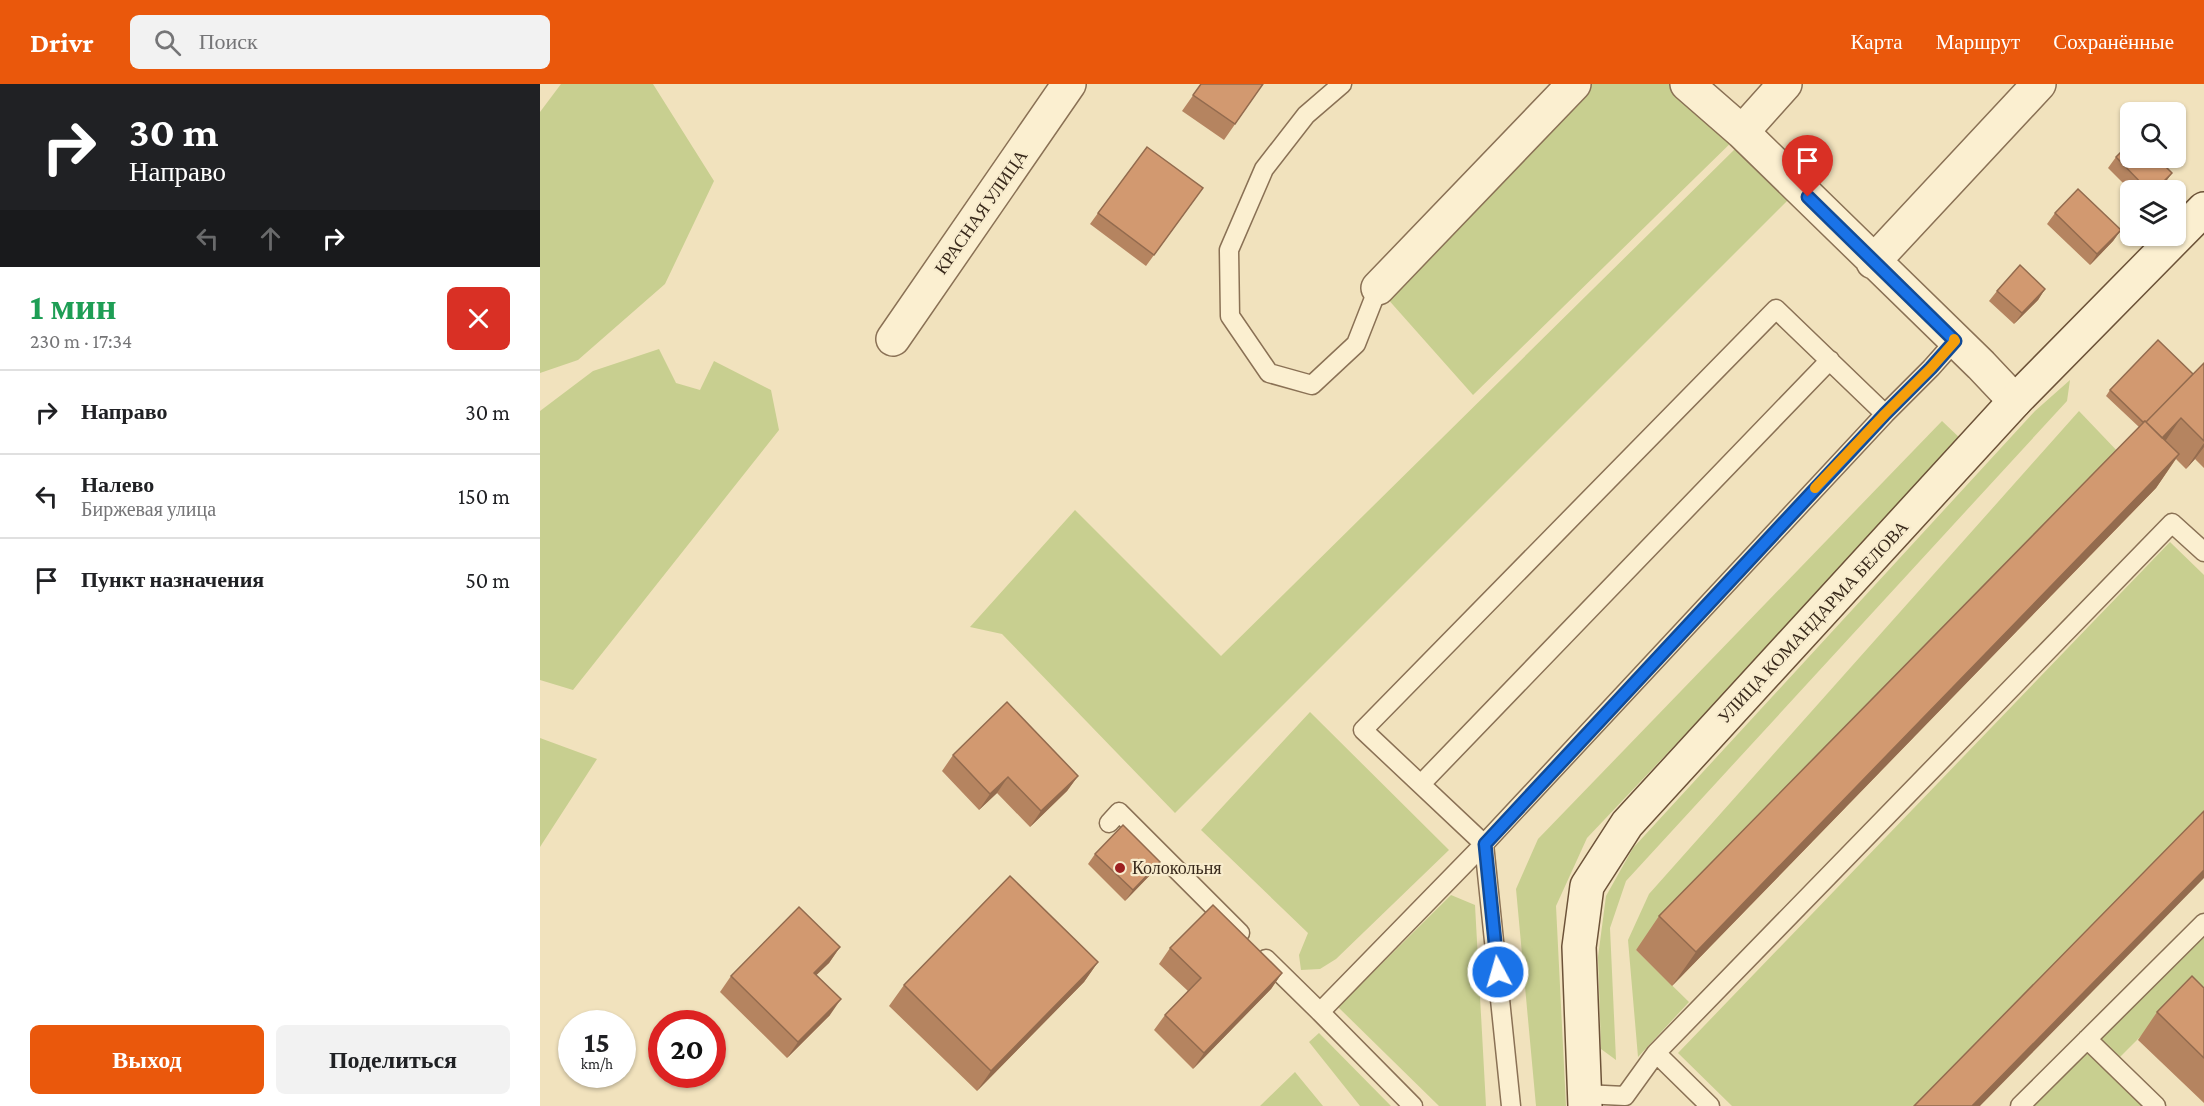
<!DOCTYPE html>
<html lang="ru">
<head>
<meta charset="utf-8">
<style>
	:root { --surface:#fff; --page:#f2f2f2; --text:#202124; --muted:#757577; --line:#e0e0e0; --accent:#ea580c }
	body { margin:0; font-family:"Crimson Pro",serif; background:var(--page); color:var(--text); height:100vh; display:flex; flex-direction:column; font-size:22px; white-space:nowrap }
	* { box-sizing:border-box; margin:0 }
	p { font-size:20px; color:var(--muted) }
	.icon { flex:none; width:33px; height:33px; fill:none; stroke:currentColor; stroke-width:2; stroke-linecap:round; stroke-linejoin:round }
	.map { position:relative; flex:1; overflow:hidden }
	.sheet { display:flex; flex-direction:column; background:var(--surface); width:540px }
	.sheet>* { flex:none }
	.top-card { background:#202124; color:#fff; overflow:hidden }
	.controls { position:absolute; left:1580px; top:18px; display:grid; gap:12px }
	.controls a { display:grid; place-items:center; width:66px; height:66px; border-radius:9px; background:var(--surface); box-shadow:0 2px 4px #0004; font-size:30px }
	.speed { position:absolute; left:18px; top:926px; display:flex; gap:12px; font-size:30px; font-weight:700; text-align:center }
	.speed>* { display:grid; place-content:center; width:78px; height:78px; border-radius:50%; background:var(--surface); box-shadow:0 2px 4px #0004; line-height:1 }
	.speed small { font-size:15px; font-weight:400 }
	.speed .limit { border:9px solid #d22; background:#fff; color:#111 }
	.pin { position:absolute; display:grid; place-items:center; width:51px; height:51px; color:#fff; margin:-62px -26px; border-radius:50% 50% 50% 0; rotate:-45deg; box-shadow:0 0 6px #0007 }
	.pin .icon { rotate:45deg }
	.me { position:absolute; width:66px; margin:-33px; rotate:354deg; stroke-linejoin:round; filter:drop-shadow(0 0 4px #0008) }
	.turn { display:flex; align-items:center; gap:21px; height:126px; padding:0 30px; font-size:27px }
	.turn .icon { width:78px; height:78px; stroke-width:2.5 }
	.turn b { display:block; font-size:42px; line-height:51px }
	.lanes { display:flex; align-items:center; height:57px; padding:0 30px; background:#0003; justify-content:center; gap:30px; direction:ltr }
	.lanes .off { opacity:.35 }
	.round { display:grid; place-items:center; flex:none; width:63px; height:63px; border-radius:9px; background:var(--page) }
	.overview { display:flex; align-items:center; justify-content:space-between; height:102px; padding:0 30px }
	h1 { font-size:36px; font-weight:700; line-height:45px; color:#1e9e55 }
	.cta { display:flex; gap:12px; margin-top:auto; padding:12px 30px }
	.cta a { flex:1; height:69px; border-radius:9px; background:var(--accent); color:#fff; font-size:24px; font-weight:700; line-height:69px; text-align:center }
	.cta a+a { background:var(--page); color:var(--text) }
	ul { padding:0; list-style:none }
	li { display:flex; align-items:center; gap:18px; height:84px; padding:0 30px; border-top:2px solid var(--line) }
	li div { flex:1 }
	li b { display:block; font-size:22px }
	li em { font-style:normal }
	header { display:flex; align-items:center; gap:36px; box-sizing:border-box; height:84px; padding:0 30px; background:var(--accent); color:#fff }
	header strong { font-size:28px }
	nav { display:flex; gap:33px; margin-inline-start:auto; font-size:21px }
	.search { width:420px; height:54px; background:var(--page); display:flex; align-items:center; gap:15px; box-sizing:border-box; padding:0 21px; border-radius:9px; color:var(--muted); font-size:22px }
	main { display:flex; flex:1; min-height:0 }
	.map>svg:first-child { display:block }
	.green { fill:#c8cf90 }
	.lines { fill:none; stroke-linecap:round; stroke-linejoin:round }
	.lane-casing { stroke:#8a7155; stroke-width:21 }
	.street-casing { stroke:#8a7155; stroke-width:36 }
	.secondary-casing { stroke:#6c5238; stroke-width:36 }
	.lane { stroke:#fbefd0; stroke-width:18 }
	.street { stroke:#fbefd0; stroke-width:33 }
	.secondary { stroke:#fbefd0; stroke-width:33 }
	.wall { fill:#b58460 }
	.shaded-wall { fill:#936b4e }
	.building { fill:#d29970; stroke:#936b4e; stroke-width:1.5 }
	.route-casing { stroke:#114b97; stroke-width:15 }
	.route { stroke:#1a73e8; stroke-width:10 }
	.slow { stroke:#f59e0b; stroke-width:10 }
	.poi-dot { fill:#9d2020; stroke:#f8eccd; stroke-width:2 }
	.labels { text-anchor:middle; stroke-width:4.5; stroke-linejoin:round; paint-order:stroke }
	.street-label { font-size:18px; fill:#38291b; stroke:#f8eccd }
	.poi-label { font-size:18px; fill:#38291b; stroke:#f8eccd; text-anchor:start }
</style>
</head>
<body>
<header>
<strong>Drivr</strong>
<div class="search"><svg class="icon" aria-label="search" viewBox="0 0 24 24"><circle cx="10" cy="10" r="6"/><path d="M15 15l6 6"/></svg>Поиск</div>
<nav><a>Карта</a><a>Маршрут</a><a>Сохранённые</a></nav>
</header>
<main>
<section class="sheet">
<div class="top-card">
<div class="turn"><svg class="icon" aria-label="right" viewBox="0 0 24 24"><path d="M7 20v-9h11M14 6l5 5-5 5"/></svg><div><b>30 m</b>Направо</div></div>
<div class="lanes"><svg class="icon off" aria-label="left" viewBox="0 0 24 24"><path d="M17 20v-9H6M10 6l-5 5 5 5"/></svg><svg class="icon off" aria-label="ahead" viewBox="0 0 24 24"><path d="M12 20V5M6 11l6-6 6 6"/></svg><svg class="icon" aria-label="right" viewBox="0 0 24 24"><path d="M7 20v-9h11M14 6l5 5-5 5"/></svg></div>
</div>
<div class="overview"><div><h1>1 мин</h1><p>230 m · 17:34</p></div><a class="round" style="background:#d93025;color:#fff"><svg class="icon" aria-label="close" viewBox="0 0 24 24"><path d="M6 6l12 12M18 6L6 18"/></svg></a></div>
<ul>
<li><svg class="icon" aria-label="right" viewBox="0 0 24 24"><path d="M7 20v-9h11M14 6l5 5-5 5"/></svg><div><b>Направо</b></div><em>30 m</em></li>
<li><svg class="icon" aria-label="left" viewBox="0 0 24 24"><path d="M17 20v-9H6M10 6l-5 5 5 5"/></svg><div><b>Налево</b><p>Биржевая улица</p></div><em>150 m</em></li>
<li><svg class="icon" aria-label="arrive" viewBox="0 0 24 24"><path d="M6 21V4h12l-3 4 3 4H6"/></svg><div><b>Пункт назначения</b></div><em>50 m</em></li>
</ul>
<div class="cta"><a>Выход</a><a>Поделиться</a></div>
</section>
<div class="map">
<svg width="1664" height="1022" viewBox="0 0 1664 1022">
	<rect width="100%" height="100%" fill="#f1e2bd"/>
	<!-- green -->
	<path class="green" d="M 21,0 L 113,0 L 174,97 L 125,200 L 38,276 L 0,289 L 0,28 Z
		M 1034,0 L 1147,0 L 1202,48 L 933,311 L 838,204 Z
		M 1197,63 L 1249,115 L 635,729 L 462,550 L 430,543 L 535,426 L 681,572 Z
		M 119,265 L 136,299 L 160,306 L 174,277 L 231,306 L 239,346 L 33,606 L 0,596 L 0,327 L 53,287 Z
		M 1530,296 L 1527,317 L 1086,797 L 1070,844 L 1076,976 L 1061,965 L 1058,873 L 1066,812 L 1093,764 L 1495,327 Z
		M 1539,327 L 1581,371 L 1096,866 L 1149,918 L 1098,973 L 1088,856 L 1109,810 Z
		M 1402,337 L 1423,357 L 1047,754 L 1016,822 L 1026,1022 L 996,1022 L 976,805 L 998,755 Z
		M 1630,458 L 1664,491 L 1664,735 L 1382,1022 L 1192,1022 L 1138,969 Z
		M 770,628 L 909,766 L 796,875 L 780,885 L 761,886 L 759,871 L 768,849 L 661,746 Z
		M 0,654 L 57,675 L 0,763 Z
		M 911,811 L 935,821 L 946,1022 L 899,1022 L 798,923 Z
		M 1664,848 L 1664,949 L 1633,920 L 1579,974 L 1560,955 Z
		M 779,949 L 851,1022 L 820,1022 L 769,958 Z
		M 1547,967 L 1605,1022 L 1491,1022 Z
		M 755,988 L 783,1022 L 720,1022 Z"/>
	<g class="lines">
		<defs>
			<path id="lane" d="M 802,0 L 766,31 L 724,85 L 689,166 L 690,232 L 729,289 L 772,301 L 816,260 L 838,204
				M 881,700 L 1290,276
				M 569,739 L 579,728 L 700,849
				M 726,875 L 780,928
				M 1547,955 L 1616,1022
				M 1044,1010 L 1085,1012 L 1116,969
				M 873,1022 L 780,928 L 944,760 L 1345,330 L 1391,284 L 1415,257
				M 971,1022 L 944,760 L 823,646 L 1236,225 L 1345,330
				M 1170,1022 L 1116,969 L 1632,439 L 1664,468
				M 1480,1022 L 1664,839"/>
			<path id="street" d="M 1147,0 L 1202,48 L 1441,281 L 1475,317
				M 1202,48 L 1245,0
				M 1333,178 L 1499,0
				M 838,204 L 1034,0
				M 353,255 L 529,0"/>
			<path id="secondary" d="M 1045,1022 L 1039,863 L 1047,802 L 1087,740 L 1475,317 L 1664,125"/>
		</defs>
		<!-- lane casing -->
		<use href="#lane" class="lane-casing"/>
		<!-- street casing -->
		<use href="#street" class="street-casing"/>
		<!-- secondary casing -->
		<use href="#secondary" class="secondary-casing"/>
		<!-- lane -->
		<use href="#lane" class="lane"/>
		<!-- street -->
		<use href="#street" class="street"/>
		<!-- secondary -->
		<use href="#secondary" class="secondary"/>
	</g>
	<!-- wall -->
	<path class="wall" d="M 661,0 L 723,0 L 684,56 L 642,27 Z
		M 1576,73 L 1632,89 L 1624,100 L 1617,106 L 1590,106 L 1568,84 Z
		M 655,115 L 606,182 L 550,140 L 558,129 Z
		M 1515,129 L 1581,146 L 1573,157 L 1550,181 L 1507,140 Z
		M 1505,205 L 1498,216 L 1474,240 L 1449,217 L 1457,207 Z
		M 1664,279 L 1664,384 L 1655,375 L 1646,385 L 1636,375 L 1616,404 L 1132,902 L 1096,866 L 1119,832 L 1599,343 L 1566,312 L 1570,306 L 1653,290 Z
		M 413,671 L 538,692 L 527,707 L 490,743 L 457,709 L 439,726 L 402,687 Z
		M 555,770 L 613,788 L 585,817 L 548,780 Z
		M 300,863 L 289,879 L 276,891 L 290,931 L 247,974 L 180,908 L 191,892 Z
		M 630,864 L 742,889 L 731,905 L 653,985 L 614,946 L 625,931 L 648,907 L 619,880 Z
		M 558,878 L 544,898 L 437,1007 L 349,922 L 364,901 Z
		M 1664,904 L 1664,1019 L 1598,956 L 1617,928 Z"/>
	<!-- shaded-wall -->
	<path class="shaded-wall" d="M 1632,89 L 1624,100 L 1617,106 L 1615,106 Z
		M 1581,146 L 1573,157 L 1550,181 L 1557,170 Z
		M 1505,205 L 1498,216 L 1474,240 L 1482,229 Z
		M 1641,334 L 1622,362 L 1617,359 Z
		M 1664,359 L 1664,363 L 1655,375 L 1646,385 Z
		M 1639,370 L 1616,404 L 1132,902 L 1156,868 Z
		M 538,692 L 527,707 L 490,743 L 501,727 Z
		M 468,693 L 457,709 L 439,726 L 450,710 Z
		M 620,778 L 613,788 L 585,817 L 593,806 Z
		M 1664,786 L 1664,794 L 1440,1022 L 1432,1022 Z
		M 300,863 L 289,879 L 263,904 L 274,889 Z
		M 558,878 L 544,898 L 437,1007 L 451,987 Z
		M 742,889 L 731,905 L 653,985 L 664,969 Z
		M 301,915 L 290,931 L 247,974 L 258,958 Z"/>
	<!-- building -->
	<path class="building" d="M 661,0 L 723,0 L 695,40 L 653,11 Z
		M 1590,59 L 1590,74 L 1617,74 L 1632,89 L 1615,106 L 1608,106 L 1576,73 Z
		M 607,63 L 663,104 L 614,171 L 558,129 Z
		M 1538,105 L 1581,146 L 1557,170 L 1515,129 Z
		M 1480,181 L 1505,205 L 1482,229 L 1457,207 Z
		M 1618,256 L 1653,290 L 1606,338 L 1605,337 L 1603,338 L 1570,306 Z
		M 1664,279 L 1664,357 L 1641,334 L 1622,354 L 1606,338 Z
		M 1605,337 L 1639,370 L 1156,868 L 1119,832 Z
		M 467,618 L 538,692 L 501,727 L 468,693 L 450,710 L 413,671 Z
		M 1664,727 L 1664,786 L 1432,1022 L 1374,1022 Z
		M 583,741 L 620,778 L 593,806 L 555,770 Z
		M 470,792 L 558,878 L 451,987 L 364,901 Z
		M 673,821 L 742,889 L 664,969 L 625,931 L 661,894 L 630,864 Z
		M 259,823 L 300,863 L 274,889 L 301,915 L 258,958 L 191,892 Z
		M 1652,892 L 1664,904 L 1664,974 L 1617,928 Z"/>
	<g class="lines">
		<defs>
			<path id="route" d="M 958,888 L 945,760 L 1345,330 L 1391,284 L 1415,257 L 1268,113"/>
		</defs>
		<!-- route casing -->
		<use href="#route" class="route-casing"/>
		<!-- route -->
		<use href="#route" class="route"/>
		<!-- slow -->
		<path class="slow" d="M 1275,404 L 1345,330 L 1391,284 L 1415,257 L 1414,255"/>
	</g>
	<!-- markers -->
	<circle class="poi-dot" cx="580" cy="784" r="6"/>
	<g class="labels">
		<!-- street labels -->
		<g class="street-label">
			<text transform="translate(441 128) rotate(-55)" y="6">КРАСНАЯ УЛИЦА</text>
			<text transform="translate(1273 538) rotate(-47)" y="6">УЛИЦА КОМАНДАРМА БЕЛОВА</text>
		</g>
		<!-- poi labels -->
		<g class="poi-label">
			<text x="592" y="790">Колокольня</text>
		</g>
	</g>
</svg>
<div class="controls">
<a><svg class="icon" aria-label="search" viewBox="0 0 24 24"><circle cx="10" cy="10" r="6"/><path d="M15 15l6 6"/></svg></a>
<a><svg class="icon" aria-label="layers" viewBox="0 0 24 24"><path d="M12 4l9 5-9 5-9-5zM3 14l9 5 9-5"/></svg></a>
</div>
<div class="speed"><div>15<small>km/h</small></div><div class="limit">20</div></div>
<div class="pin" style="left:1268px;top:113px;background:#d93025"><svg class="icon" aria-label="arrive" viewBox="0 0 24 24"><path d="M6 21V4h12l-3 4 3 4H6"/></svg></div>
<svg class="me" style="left:958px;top:888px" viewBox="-20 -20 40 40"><circle r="17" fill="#1a73e8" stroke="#fff" stroke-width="3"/><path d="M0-11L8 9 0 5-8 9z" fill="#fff"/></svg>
</div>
</main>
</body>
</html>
